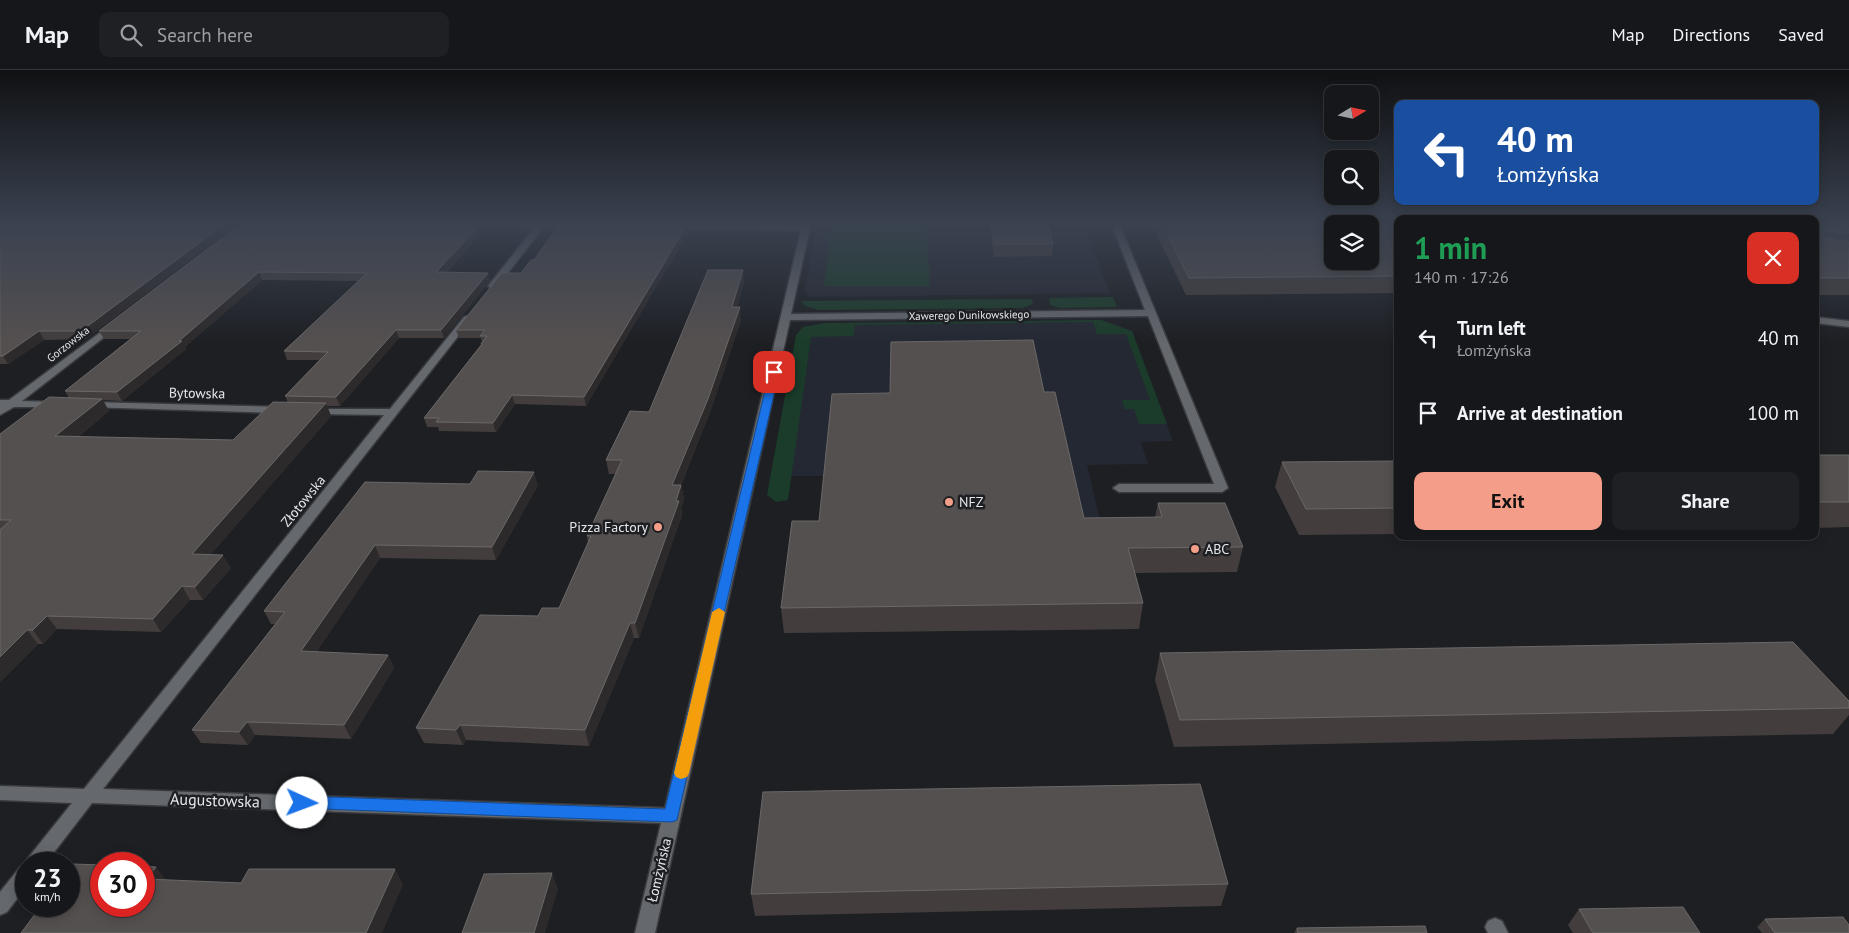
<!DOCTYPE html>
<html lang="en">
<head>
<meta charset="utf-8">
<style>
	:root { --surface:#16171a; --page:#1f2023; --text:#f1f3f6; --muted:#9e9fa2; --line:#353639; --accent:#f49e89 }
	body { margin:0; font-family:"PT Sans",sans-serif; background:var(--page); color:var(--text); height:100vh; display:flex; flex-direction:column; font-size:19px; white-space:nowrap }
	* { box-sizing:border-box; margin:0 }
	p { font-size:16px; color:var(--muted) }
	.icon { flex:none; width:28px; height:28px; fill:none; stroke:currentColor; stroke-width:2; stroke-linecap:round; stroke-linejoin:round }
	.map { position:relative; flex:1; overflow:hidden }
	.sheet { position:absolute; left:1394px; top:145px; width:425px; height:325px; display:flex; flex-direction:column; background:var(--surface); border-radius:10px; box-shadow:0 2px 12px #0003,0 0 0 1px var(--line) }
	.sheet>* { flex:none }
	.banner { position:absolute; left:1394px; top:30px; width:425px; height:105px; border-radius:10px; box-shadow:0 2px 12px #0003,0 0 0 1px var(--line); background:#1a4fa0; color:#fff; overflow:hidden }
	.needle { width:32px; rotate:80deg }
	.controls { position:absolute; left:1324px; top:15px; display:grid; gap:10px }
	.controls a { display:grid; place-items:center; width:55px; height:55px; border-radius:10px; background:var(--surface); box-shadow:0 2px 12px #0003,0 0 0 1px var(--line); font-size:25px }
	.speed { position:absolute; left:15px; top:782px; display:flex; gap:10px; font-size:25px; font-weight:700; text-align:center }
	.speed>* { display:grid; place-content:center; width:65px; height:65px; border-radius:50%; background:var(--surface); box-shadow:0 2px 12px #0003,0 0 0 1px var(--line); line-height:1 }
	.speed small { font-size:12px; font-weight:400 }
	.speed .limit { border:8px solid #d22; background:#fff; color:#111 }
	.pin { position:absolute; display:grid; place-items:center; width:42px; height:42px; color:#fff; margin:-21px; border-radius:10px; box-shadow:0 2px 8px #0006 }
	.me { position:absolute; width:55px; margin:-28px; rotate:92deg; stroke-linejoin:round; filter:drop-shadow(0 0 4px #0008) }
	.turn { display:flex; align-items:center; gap:18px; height:105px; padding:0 20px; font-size:22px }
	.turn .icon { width:65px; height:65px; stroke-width:2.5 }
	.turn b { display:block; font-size:35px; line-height:42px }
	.round { display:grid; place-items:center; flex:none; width:52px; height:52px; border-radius:10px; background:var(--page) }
	.head { display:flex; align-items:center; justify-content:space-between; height:85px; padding:0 20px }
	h1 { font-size:30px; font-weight:700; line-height:38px; color:#1e9e55 }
	.cta { display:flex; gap:10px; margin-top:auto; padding:10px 20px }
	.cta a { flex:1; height:58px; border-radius:10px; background:var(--accent); color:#111; font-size:20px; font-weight:700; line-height:58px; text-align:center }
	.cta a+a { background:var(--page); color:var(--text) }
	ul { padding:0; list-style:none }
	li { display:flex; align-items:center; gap:15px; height:75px; padding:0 20px }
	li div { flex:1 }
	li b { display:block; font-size:19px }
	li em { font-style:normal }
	header { display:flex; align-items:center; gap:30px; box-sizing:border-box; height:70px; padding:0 25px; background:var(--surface); border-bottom:1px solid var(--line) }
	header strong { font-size:24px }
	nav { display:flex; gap:28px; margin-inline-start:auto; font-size:18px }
	.search { width:350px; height:45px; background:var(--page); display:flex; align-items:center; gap:12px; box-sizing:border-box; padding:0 18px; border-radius:10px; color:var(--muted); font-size:19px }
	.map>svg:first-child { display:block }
	.built { fill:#242832 }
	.green { fill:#1b3c2a }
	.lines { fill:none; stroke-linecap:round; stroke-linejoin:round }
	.minor-casing { stroke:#383a3e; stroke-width:3 }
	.minor { fill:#65686d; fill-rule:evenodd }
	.wall { fill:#433e3d; fill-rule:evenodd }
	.shaded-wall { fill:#2d2a2b }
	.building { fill:#555050; stroke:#6b6868; fill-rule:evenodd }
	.route { fill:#1a73e8; stroke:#114b97 }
	.slow { fill:#f59e0b }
	.poi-dot { fill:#f49e89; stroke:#1d1f23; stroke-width:2 }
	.labels { text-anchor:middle; stroke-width:5; stroke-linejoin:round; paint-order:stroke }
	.far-street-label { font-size:11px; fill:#e5e7ea; stroke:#1d1f23 }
	.street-label { font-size:14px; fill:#e5e7ea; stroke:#1d1f23 }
	.poi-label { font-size:14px; fill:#e5e7ea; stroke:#1d1f23; text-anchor:start }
	.near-street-label { font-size:16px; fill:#e5e7ea; stroke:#1d1f23 }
</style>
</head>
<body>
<header>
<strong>Map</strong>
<div class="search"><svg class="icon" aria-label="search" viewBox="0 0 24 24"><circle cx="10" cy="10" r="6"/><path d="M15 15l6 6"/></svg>Search here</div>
<nav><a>Map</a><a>Directions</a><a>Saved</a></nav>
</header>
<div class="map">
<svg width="1849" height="863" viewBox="0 0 1849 863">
	<rect width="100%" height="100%" fill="#1d1f23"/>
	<!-- built -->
	<path class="built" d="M 816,153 L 1083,153 L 1110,223 L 810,227 L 805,221 Z
		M 1101,250 L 1132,261 L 1173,371 L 1141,372 L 1148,394 L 1087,395 L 1102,458 L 1116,472 L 1139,559 L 784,563 L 795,475 L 861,475 L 827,406 L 784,406 L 804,267 L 841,253 Z"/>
	<!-- green -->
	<path class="green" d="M 832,153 L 926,153 L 930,216 L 824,216 Z
		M 1113,227 L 1117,237 L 1060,238 L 1050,235 L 1049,228 Z
		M 1032,229 L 1033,234 L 1023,238 L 819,240 L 805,236 L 801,231 Z
		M 1101,250 L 1132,261 L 1167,354 L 1139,354 L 1134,339 L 1125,339 L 1122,330 L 1150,330 L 1126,264 L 1097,264 L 1093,252 L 855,255 L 854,266 L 811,267 L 788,430 L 776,432 L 767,425 L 796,265 L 803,257 L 825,253 Z"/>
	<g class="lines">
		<defs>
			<path id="minor" d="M 463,153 L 577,153 L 580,155 L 576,157 L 544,157 L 496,218 L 493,219 L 488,216 L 535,157 L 466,156 L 463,156 Z
				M 803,153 L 811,153 L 791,244 L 1145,240 L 1111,153 L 1119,153 L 1228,418 L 1222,422 L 1119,422 L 1113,418 L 1119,414 L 1214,414 L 1148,246 L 790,250 L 655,863 L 635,863 L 661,753 L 92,733 L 45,794 L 26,794 L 26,817 L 7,842 L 0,845 L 0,822 L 20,797 L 25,795 L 28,788 L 72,733 L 0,730 L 0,716 L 84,719 L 384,345 L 312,344 L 306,341 L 308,339 L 390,339 L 464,247 L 467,246 L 472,249 L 470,251 L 103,719 L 665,738 L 801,160 L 671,158 L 667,156 L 671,154 L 802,155 Z
				M 1815,247 L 1849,251 L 1849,257 L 1815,253 Z
				M 113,253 L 118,256 L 116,258 L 22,331 L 55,332 L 59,333 L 60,335 L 59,337 L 14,337 L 0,345 L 0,330 L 9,330 Z
				M 90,332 L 282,337 L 288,340 L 282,343 L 86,337 L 85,335 L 86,333 Z
				M 1495,848 L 1502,851 L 1508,863 L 1488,863 L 1485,857 L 1488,851 Z"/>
		</defs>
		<!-- minor casing -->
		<use href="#minor" class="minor-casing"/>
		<!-- minor -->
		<use href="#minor" class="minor"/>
	</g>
	<!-- wall -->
	<path class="wall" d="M 0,153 L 239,153 L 86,269 L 44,270 L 8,294 L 0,294 Z
		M 242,153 L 483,153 L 485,159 L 446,203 L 488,203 L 490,211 L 444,268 L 399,268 L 340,336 L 327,336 L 331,346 L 211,484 L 231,498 L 203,530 L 190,530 L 161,562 L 57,559 L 43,574 L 38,574 L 0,612 L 0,364 L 69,328 L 65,321 L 130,269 L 104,269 L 99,261 ZM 262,210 L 358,211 L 284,281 L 287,290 L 319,290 L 285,326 L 288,333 L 233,370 L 78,367 L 109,341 L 103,330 L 122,331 L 186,279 L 185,277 Z
		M 989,153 L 1047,153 L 1053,174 L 1052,186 L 994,187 Z
		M 1151,153 L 1398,153 L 1398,223 L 1186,225 Z
		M 1815,153 L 1849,153 L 1849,225 L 1815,225 Z
		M 689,161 L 586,336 L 515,334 L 496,362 L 439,361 L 438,357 L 427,357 L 424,348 L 481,275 L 481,274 L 482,272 L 481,268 L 459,268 L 456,260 L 521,203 L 534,190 Z
		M 744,212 L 737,237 L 741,250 L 710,342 L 681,415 L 684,429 L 681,438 L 682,445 L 639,568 L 634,568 L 589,676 L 466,670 L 463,675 L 424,673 L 416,658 L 538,546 L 559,538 L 588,473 L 587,466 L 616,404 L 609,404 L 606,390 L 649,342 Z
		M 1044,322 L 1084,448 L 1155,447 L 1158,433 L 1243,477 L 1237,502 L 1135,503 L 1143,533 L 1139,559 L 784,563 L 781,538 L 819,451 L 890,323 Z
		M 1815,385 L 1849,385 L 1849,457 L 1815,458 Z
		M 1398,391 L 1398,464 L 1299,465 L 1275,417 L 1282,392 Z
		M 470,414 L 538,415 L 496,490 L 380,488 L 316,582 L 388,585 L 394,598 L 351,669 L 255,665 L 248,675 L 201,673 L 192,660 L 275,554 L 271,554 L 264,541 Z
		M 1160,583 L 1849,631 L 1849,645 L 1833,664 L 1174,677 L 1155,610 Z
		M 1228,814 L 1221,836 L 755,846 L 751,824 Z
		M 1579,839 L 1700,863 L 1573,863 L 1568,855 Z
		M 1765,849 L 1849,863 L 1762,863 L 1757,857 Z
		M 1297,858 L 1427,863 L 1294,863 Z"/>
	<!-- shaded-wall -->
	<path class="shaded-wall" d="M 226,153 L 239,153 L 86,269 L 81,261 Z
		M 482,153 L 483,153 L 485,159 L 439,210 L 436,202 Z
		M 688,153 L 689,161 L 586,336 L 584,327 Z
		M 743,200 L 744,212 L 733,249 L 732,237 Z
		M 259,202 L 262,210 L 185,277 L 186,279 L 122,331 L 117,322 Z
		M 488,203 L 490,211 L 444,268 L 441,260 Z
		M 740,237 L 741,250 L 710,342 L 675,429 L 672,415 Z
		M 396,260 L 399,268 L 340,336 L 336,327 Z
		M 39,261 L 44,270 L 8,294 L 3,286 Z
		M 512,325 L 515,334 L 496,362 L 493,353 Z
		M 102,329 L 109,341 L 63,379 L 55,366 Z
		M 326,333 L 331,346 L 200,497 L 192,484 Z
		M 534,402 L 538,415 L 496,490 L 492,477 Z
		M 681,415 L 684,429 L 681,438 L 682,445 L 639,568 L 635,553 Z
		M 375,475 L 380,488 L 308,595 L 301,581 Z
		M 223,485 L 231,498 L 203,530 L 195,517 Z
		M 182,516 L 190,530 L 161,562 L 153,549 Z
		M 47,546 L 57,559 L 43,574 L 33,560 Z
		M 630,553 L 634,568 L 589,676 L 585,660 Z
		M 27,560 L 38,574 L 0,612 L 0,587 Z
		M 388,585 L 394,598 L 351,669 L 344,655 Z
		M 247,652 L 255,665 L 248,675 L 239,662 Z
		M 460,655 L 466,670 L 463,675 L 456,660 Z
		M 156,797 L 168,812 L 147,809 Z
		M 395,799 L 403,815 L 382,863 L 366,863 Z
		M 552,803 L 558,819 L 545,863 L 534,863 Z"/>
	<!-- building -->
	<path class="building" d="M 0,153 L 226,153 L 81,261 L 39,261 L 3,286 L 0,286 Z
		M 242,153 L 482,153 L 436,202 L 488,203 L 441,260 L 396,260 L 336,327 L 285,326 L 328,282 L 284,281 L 367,203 L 259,202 L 179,271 L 182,271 L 117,322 L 65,321 L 141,261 L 99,261 Z
		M 560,153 L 688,153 L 584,327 L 512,325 L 493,353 L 436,352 L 439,348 L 424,348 L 482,274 L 481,274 L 487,266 L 480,266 L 485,260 L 456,260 L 502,203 L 521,203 L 531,190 L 534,190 Z
		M 991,153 L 1047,153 L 1053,174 L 995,174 Z
		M 1162,153 L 1398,153 L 1398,206 L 1189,208 ZM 1332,154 L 1370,154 L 1370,191 L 1332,191 Z
		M 1815,153 L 1849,153 L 1849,163 L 1824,161 L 1823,168 L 1849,172 L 1849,208 L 1815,208 Z
		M 708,200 L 743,200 L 732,237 L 740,237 L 708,329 L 672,415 L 681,415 L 676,431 L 679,431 L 635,553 L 630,553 L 585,660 L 460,655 L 456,660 L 416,658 L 480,545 L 538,546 L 542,538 L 559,538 L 591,466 L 587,466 L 622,390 L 606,390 L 630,341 L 649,342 Z
		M 1033,270 L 1044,322 L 1055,322 L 1084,448 L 1162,447 L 1158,433 L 1225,433 L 1243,477 L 1128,478 L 1143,533 L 781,538 L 792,451 L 819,451 L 832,324 L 890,323 L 891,272 Z
		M 49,327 L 102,329 L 55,366 L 233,370 L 273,332 L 326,333 L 192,484 L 223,485 L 195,517 L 182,516 L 153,549 L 47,546 L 33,560 L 27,560 L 0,587 L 0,460 L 11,450 L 0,450 L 0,364 Z
		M 1815,385 L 1849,385 L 1849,432 L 1815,432 Z
		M 1398,391 L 1398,438 L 1306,439 L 1282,392 Z
		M 478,401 L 534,402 L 492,477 L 375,475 L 301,581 L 388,585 L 344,655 L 247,652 L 239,662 L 192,660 L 285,542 L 264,541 L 365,412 L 470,414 Z
		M 1793,572 L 1849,631 L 1849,638 L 1180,650 L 1160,583 Z
		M 1200,714 L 1228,814 L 751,824 L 763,722 Z
		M 74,794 L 101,795 L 101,836 L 144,836 L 144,796 L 156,797 L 147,809 L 241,813 L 249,799 L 395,799 L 366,863 L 21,863 L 41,836 L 69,836 L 69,800 Z
		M 552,803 L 534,863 L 462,863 L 484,804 Z
		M 1683,837 L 1700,863 L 1593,863 L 1579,839 Z
		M 1843,847 L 1849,855 L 1849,863 L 1775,863 L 1765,849 Z
		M 1425,856 L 1427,863 L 1298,863 L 1297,858 Z"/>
	<!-- sky -->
	<linearGradient id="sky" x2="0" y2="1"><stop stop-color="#101113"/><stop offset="0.56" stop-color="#3a4250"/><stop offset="1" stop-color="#3a4250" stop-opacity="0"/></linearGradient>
	<rect width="1849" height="274" fill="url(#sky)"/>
	<!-- route -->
	<path class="route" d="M 770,300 L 779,302 L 677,750 L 672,752 L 296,738 L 294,733 L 296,728 L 302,726 L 665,739 Z"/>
	<!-- slow -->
	<path class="slow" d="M 719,538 L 725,542 L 689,703 L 687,707 L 681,709 L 676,707 L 674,703 L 712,542 Z"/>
	<!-- markers -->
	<g class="poi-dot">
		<circle cx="949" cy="432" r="5"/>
		<circle cx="658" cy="457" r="5"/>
		<circle cx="1195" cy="479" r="5"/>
	</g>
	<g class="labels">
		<!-- far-street labels -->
		<g class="far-street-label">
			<text transform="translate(969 245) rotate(-1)" y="4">Xawerego Dunikowskiego</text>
			<text transform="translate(68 274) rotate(-38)" y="4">Gorzowska</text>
		</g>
		<!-- street labels -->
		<g class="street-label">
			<text transform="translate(197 323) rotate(1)" y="5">Bytowska</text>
			<text transform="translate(303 431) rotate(-51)" y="5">Złotowska</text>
			<text transform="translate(659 800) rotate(-77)" y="5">Łomżyńska</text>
		</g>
		<!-- poi labels -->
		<g class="poi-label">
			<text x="959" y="437">NFZ</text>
			<text x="648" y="462" text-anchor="end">Pizza Factory</text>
			<text x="1205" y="484">ABC</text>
		</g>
		<!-- near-street labels -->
		<g class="near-street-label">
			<text transform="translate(215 730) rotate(2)" y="6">Augustowska</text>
		</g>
	</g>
</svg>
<div class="controls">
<a><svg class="needle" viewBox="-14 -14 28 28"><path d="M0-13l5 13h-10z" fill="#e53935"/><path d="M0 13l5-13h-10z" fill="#9e9fa2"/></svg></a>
<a><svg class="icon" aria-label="search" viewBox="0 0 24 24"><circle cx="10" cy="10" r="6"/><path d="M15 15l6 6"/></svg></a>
<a><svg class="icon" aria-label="layers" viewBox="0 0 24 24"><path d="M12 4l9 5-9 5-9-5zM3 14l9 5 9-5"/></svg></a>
</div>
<div class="speed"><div>23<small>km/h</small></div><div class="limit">30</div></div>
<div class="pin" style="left:774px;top:302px;background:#d93025"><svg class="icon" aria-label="arrive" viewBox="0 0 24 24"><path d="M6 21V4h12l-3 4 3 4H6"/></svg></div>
<svg class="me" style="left:302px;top:733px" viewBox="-20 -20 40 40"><circle r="19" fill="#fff"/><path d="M0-13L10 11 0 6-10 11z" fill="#1a73e8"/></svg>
<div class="banner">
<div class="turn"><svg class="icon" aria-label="left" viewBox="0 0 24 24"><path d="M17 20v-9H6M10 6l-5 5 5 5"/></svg><div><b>40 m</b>Łomżyńska</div></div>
</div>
<section class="sheet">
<div class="head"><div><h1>1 min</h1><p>140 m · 17:26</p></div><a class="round" style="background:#d93025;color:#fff"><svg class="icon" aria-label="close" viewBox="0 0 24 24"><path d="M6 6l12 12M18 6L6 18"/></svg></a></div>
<ul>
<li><svg class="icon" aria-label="left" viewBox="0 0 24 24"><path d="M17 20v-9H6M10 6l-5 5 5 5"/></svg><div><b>Turn left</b><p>Łomżyńska</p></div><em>40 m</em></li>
<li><svg class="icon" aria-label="arrive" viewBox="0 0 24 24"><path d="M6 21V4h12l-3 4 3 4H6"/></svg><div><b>Arrive at destination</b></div><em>100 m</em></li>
</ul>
<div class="cta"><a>Exit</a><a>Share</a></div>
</section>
</div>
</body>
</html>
